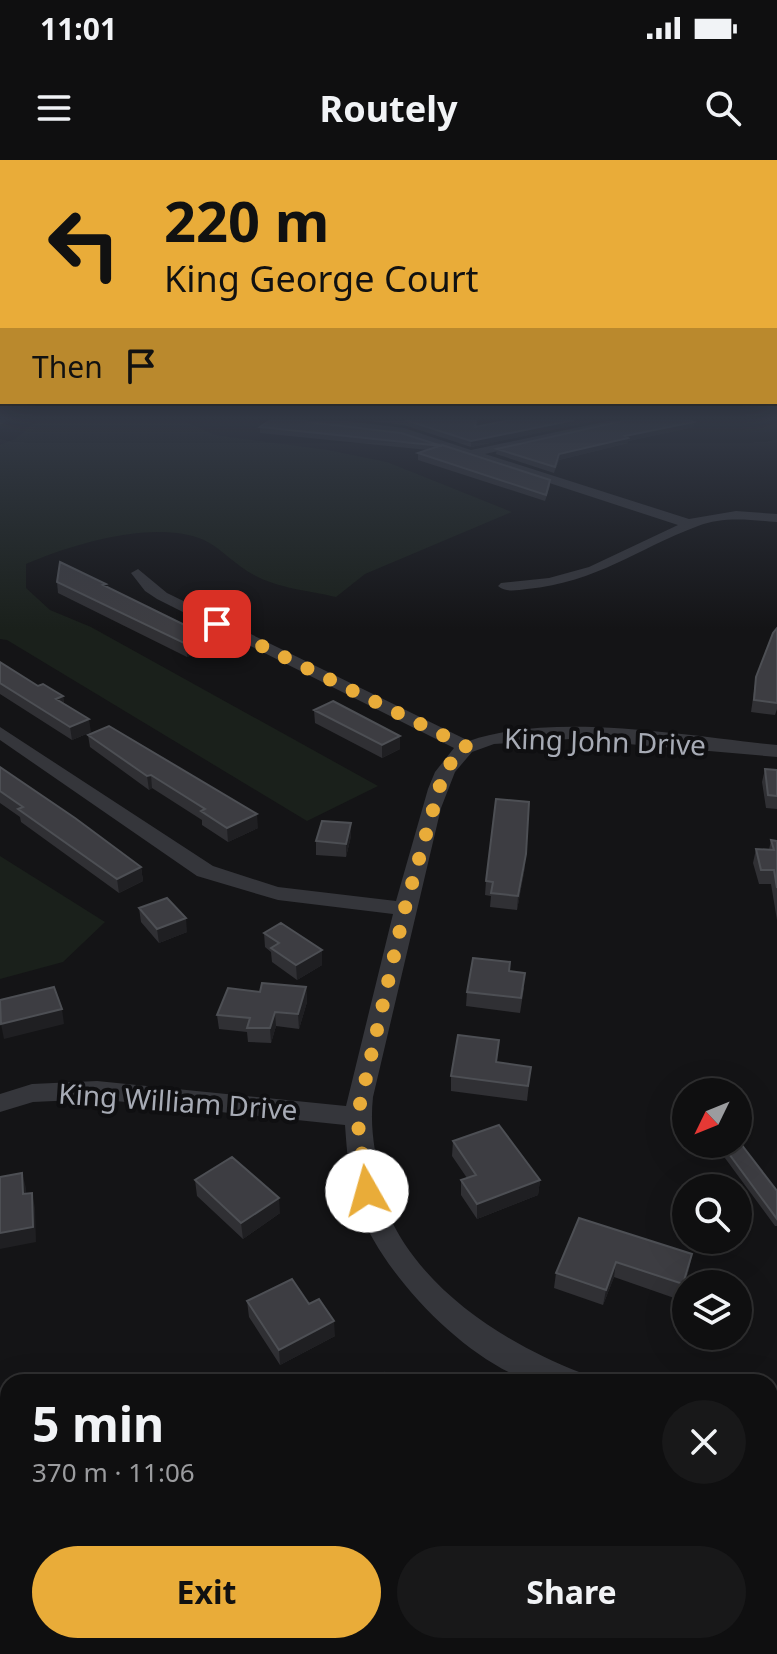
<!DOCTYPE html>
<html lang="en">
<head>
<meta charset="utf-8">
<style>
	:root { --surface:#0f0f10; --page:#181819; --text:#f1f3f6; --muted:#9b9c9f; --line:#2f2f30; --accent:#e9ac39 }
	body { margin:0; font-family:"Noto Sans",sans-serif; background:var(--page); color:var(--text); height:100vh; display:flex; flex-direction:column; font-size:30px; white-space:nowrap }
	* { box-sizing:border-box; margin:0 }
	p { font-size:26px; color:var(--muted) }
	.icon { flex:none; width:44px; height:44px; fill:none; stroke:currentColor; stroke-width:2; stroke-linecap:round; stroke-linejoin:round }
	.map { position:relative; flex:1; overflow:hidden }
	.details { position:absolute; left:0px; top:1214px; width:778px; height:280px; display:flex; flex-direction:column; background:var(--surface); border-radius:24px 24px 0 0; box-shadow:0 8px 32px #0002,0 0 0 2px var(--line) }
	.details>* { flex:none }
	.guide { position:absolute; left:0px; top:0px; width:778px; height:244px; box-shadow:0 8px 32px #0002,0 0 0 2px var(--line); background:#e9ac39; color:#111; overflow:hidden }
	.needle { width:52px; rotate:227deg }
	.controls { position:absolute; left:672px; top:918px; display:grid; gap:16px }
	.controls a { display:grid; place-items:center; width:80px; height:80px; border-radius:50%; background:var(--surface); box-shadow:0 8px 32px #0002,0 0 0 2px var(--line); font-size:40px }
	.pin { position:absolute; display:grid; place-items:center; width:68px; height:68px; color:#fff; margin:-34px; border-radius:16px; box-shadow:0 4px 12px #0006 }
	.me { position:absolute; width:88px; margin:-44px; rotate:353deg; stroke-linejoin:round; filter:drop-shadow(0 0 6px #0008) }
	.turn { display:flex; align-items:center; gap:28px; height:168px; padding:0 32px; font-size:36px }
	.turn .icon { width:104px; height:104px; stroke-width:2.5 }
	.turn b { display:block; font-size:56px; line-height:68px }
	.then { display:flex; align-items:center; height:76px; padding:0 32px; background:#0003; gap:16px; font-size:30px }
	.round { display:grid; place-items:center; flex:none; width:84px; height:84px; border-radius:42px; background:var(--page) }
	.overview { display:flex; align-items:center; justify-content:space-between; height:136px; padding:0 32px }
	h1 { font-size:48px; font-weight:700; line-height:60px }
	.primary-button { display:flex; gap:16px; margin-top:auto; padding:16px 32px }
	.primary-button a { flex:1; height:92px; border-radius:48px; background:var(--accent); color:#111; font-size:32px; font-weight:700; line-height:92px; text-align:center }
	.primary-button a+a { background:var(--page); color:var(--text) }
	.status { display:flex; justify-content:space-between; align-items:center; height:56px; padding:0 40px; background:var(--surface); direction:ltr }
	.status svg { height:22px; fill:currentColor }
	header { display:flex; justify-content:space-between; align-items:center; height:104px; padding:0 32px; background:var(--surface); font-size:36px; font-weight:700 }
	.map>svg:first-child { display:block }
	.green { fill:#1a201b }
	.lines { fill:none; stroke-linecap:round; stroke-linejoin:round }
	.minor { fill:#35363b; fill-rule:evenodd }
	.tertiary { fill:#35363b; fill-rule:evenodd }
	.wall { fill:#303034 }
	.shaded-wall { fill:#1f1f22 }
	.building { fill:#3d3d42; stroke:#4d4f54; stroke-width:2 }
	.route { stroke:#e9ac39; stroke-width:14; stroke-dasharray:0 25.2 }
	.labels { text-anchor:middle; stroke-width:8; stroke-linejoin:round; paint-order:stroke }
	.street-label { font-size:28px; fill:#a7abb5; stroke:#0f0f11 }
</style>
</head>
<body>
<div class="status"><b>11:01</b><svg viewBox="0 0 49 12"><path d="M0 12V9h3v3zM5 12V6h3v6zM10 12V3h3v9zM15 12V0h3v12zM26 1h20v11H26zM47 4h2v5h-2z"/></svg></div>
<header><svg class="icon" aria-label="menu" viewBox="0 0 24 24"><path d="M4 6h16M4 12h16M4 18h16"/></svg>Routely<svg class="icon" aria-label="search" viewBox="0 0 24 24"><circle cx="10" cy="10" r="6"/><path d="M15 15l6 6"/></svg></header>
<div class="map">
<svg width="777" height="1494" viewBox="0 0 777 1494">
	<rect width="100%" height="100%" fill="#141416"/>
	<!-- green -->
	<path class="green" d="M 38,260 L 182,260 L 215,275 L 328,290 L 387,302 L 512,352 L 365,414 L 336,437 C 310,431 277,428 254,415 C 236,406 221,388 204,380 C 154,359 73,384 26,404 L 26,428 L 50,450 L 91,467 L 378,626 L 307,661 L 7,480 L 0,479 L 0,285 L 15,279 Z
		M 0,696 L 105,762 L 63,802 L 0,819 Z"/>
	<g class="lines">
		<!-- minor -->
		<path class="minor" d="M 303,260 L 337,260 L 404,268 L 471,290 L 613,260 L 636,260 L 485,294 L 689,359 L 736,351 L 777,354 L 777,362 C 751,360 723,356 698,366 C 636,389 598,422 527,429 C 517,430 506,433 498,426 L 501,423 L 549,418 L 589,407 L 678,365 L 402,275 L 309,264 Z
			M 138,409 L 167,433 L 469,581 C 555,551 687,576 777,585 L 777,597 L 570,579 L 494,584 L 472,592 L 455,612 L 441,648 L 373,937 C 371,956 372,972 375,991 C 379,1011 379,1032 387,1051 C 420,1129 504,1183 579,1212 L 584,1222 C 568,1222 544,1226 529,1221 C 462,1197 384,1115 359,1050 C 349,1025 347,992 345,965 L 97,939 L 33,942 L 0,952 L 0,934 L 32,924 L 97,921 L 346,946 L 393,754 L 278,740 L 197,716 L 0,580 L 0,567 L 213,706 L 278,727 L 396,741 L 428,629 L 435,612 L 454,588 L 157,439 L 145,431 L 131,413 Z
			M 777,1226 L 777,1254 L 770,1256 L 770,1228 Z
			M 693,1486 L 731,1486 L 731,1494 L 693,1494 Z"/>
		<!-- tertiary -->
		<path class="tertiary" d="M 0,260 L 8,260 L 0,265 Z"/>
	</g>
	<!-- wall -->
	<path class="wall" d="M 362,260 L 476,260 L 476,267 L 510,260 L 599,260 L 471,287 L 404,265 Z
		M 308,262 L 401,273 L 550,320 L 550,326 L 545,341 L 418,300 L 418,293 L 428,290 L 260,273 L 260,267 Z
		M 694,262 L 694,267 L 628,281 L 628,283 L 559,300 L 554,313 L 496,294 L 497,289 Z
		M 57,422 L 107,427 L 208,488 L 187,497 L 58,433 Z
		M 777,468 L 777,549 L 775,555 L 751,552 L 756,517 Z
		M 0,502 L 38,526 L 63,536 L 64,544 L 91,572 L 72,580 L 0,534 Z
		M 314,550 L 400,576 L 400,589 L 382,598 L 315,563 Z
		M 88,575 L 258,668 L 228,682 L 202,665 L 202,660 L 152,628 L 149,630 L 90,587 Z
		M 0,607 L 141,707 L 143,721 L 119,733 L 21,662 L 20,657 L 0,643 Z
		M 765,609 L 777,610 L 777,649 L 766,648 L 762,622 Z
		M 351,676 L 346,697 L 316,695 L 316,681 Z
		M 771,680 L 777,681 L 777,760 L 771,724 L 759,724 L 753,703 L 756,689 L 769,690 Z
		M 525,707 L 517,750 L 490,747 L 491,736 L 485,735 L 486,721 Z
		M 139,748 L 187,772 L 159,783 L 141,762 Z
		M 264,773 L 322,805 L 297,820 L 272,802 L 271,792 L 265,787 Z
		M 510,802 L 509,811 L 524,828 L 520,853 L 466,846 L 467,832 Z
		M 306,827 L 307,842 L 299,869 L 276,866 L 271,883 L 248,882 L 247,872 L 219,869 L 217,855 L 260,832 Z
		M 497,903 L 531,907 L 527,941 L 451,931 L 451,916 Z
		M 453,981 L 540,1020 L 538,1035 L 477,1059 L 461,1035 L 461,1020 L 467,1018 L 452,996 Z
		M 724,987 L 777,1031 L 777,1066 L 775,1066 L 722,994 Z
		M 195,1020 L 280,1053 L 243,1079 L 197,1036 Z
		M 579,1058 L 692,1094 L 689,1109 L 680,1140 L 614,1117 L 603,1145 L 554,1128 L 556,1113 Z
		M 247,1141 L 309,1144 L 335,1176 L 280,1205 L 249,1157 Z
		M 8,1420 L 8,1480 L 0,1477 L 0,1426 Z"/>
	<!-- shaded-wall -->
	<path class="shaded-wall" d="M 574,260 L 599,260 L 471,287 L 471,281 Z
		M 694,262 L 694,267 L 628,281 L 628,283 L 559,300 L 554,313 L 559,294 L 625,276 Z
		M 207,476 L 208,488 L 187,497 L 186,484 Z
		M 63,536 L 65,549 L 56,539 Z
		M 89,559 L 91,572 L 72,580 L 70,567 Z
		M 400,576 L 400,589 L 382,598 L 382,585 Z
		M 151,615 L 152,628 L 149,630 L 147,616 Z
		M 257,654 L 258,668 L 228,682 L 227,668 Z
		M 351,663 L 351,676 L 346,697 L 346,684 Z
		M 526,694 L 525,707 L 517,750 L 518,736 Z
		M 141,707 L 143,721 L 119,733 L 117,719 Z
		M 186,758 L 187,772 L 159,783 L 157,769 Z
		M 322,790 L 322,805 L 297,820 L 296,805 Z
		M 306,827 L 307,842 L 299,869 L 298,854 Z
		M 62,849 L 64,864 L 4,879 L 1,864 Z
		M 275,852 L 276,866 L 271,883 L 270,868 Z
		M 22,1013 L 26,1028 L 27,1050 L 23,1034 Z
		M 540,1020 L 538,1035 L 477,1059 L 477,1044 Z
		M 32,1033 L 35,1048 L 36,1082 L 0,1089 L 0,1073 Z
		M 279,1038 L 280,1053 L 243,1079 L 241,1063 Z
		M 692,1094 L 689,1109 L 680,1140 L 683,1124 Z
		M 616,1102 L 614,1117 L 603,1145 L 606,1130 Z
		M 334,1161 L 335,1176 L 280,1205 L 279,1190 Z
		M 6,1236 L 8,1242 L 8,1340 L 0,1341 Z
		M 149,1486 L 151,1494 L 142,1494 Z"/>
	<!-- building -->
	<path class="building" d="M 270,260 L 306,260 L 308,262 L 401,273 L 442,286 L 260,267 Z
		M 405,260 L 476,260 L 475,267 L 510,260 L 574,260 L 471,281 Z
		M 627,260 L 689,260 L 694,262 L 625,276 L 628,278 L 559,294 L 555,307 L 497,289 Z
		M 442,285 L 550,320 L 546,335 L 418,293 Z
		M 60,402 L 106,424 L 103,425 L 207,476 L 186,484 L 57,422 Z
		M 777,468 L 777,543 L 754,540 L 756,517 L 773,473 Z
		M 0,502 L 38,526 L 43,524 L 63,536 L 56,539 L 89,559 L 70,567 L 0,523 Z
		M 333,541 L 400,576 L 382,585 L 314,550 Z
		M 109,566 L 257,654 L 227,668 L 201,651 L 205,649 L 151,615 L 147,616 L 88,575 Z
		M 0,607 L 75,658 L 141,707 L 117,719 L 18,649 L 23,647 L 0,631 Z
		M 765,609 L 777,610 L 777,636 L 768,635 Z
		M 496,639 L 529,642 L 526,694 L 518,736 L 491,733 L 493,722 L 486,721 Z
		M 322,661 L 351,663 L 346,684 L 316,681 Z
		M 771,680 L 777,681 L 777,728 L 774,710 L 761,710 L 756,689 L 774,690 Z
		M 167,738 L 186,758 L 157,769 L 139,748 Z
		M 281,763 L 322,790 L 296,805 L 271,788 L 279,783 L 264,773 Z
		M 473,798 L 510,802 L 509,811 L 525,813 L 521,838 L 467,832 Z
		M 262,823 L 306,827 L 298,854 L 275,852 L 270,868 L 247,868 L 250,858 L 217,855 L 228,828 L 260,832 Z
		M 54,827 L 62,849 L 1,864 L 0,840 Z
		M 458,875 L 499,880 L 496,902 L 531,907 L 528,926 L 451,916 Z
		M 499,965 L 540,1020 L 477,1044 L 461,1020 L 476,1015 L 453,981 Z
		M 738,980 L 777,1031 L 777,1059 L 724,987 L 727,984 L 738,984 Z
		M 232,997 L 279,1038 L 241,1063 L 195,1020 Z
		M 22,1013 L 23,1034 L 32,1033 L 33,1067 L 0,1073 L 0,1017 Z
		M 579,1058 L 692,1094 L 683,1124 L 616,1102 L 606,1130 L 556,1113 Z
		M 292,1119 L 309,1144 L 319,1139 L 334,1161 L 279,1190 L 247,1141 Z
		M 385,1213 L 399,1222 L 377,1222 Z
		M 6,1236 L 8,1324 L 0,1325 L 0,1237 Z
		M 4,1418 L 8,1420 L 8,1467 L 0,1464 L 0,1426 Z
		M 57,1486 L 149,1486 L 142,1494 L 63,1494 L 56,1487 Z"/>
	<!-- sky -->
	<linearGradient id="sky" x2="0" y2="1"><stop stop-color="#0b0b0c"/><stop offset="0.55" stop-color="#343a47"/><stop offset="1" stop-color="#343a47" stop-opacity="0"/></linearGradient>
	<rect width="777" height="469" fill="url(#sky)"/>
	<g class="lines">
		<!-- route -->
		<path class="route" d="M 217,464 L 467,587 L 456,595 L 443,615 L 405,748 L 357,957 L 367,1031"/>
	</g>
	<g class="labels">
		<!-- street labels -->
		<g class="street-label">
			<text transform="translate(605 582) rotate(2)" y="10">King John Drive</text>
			<text transform="translate(178 942) rotate(4)" y="10">King William Drive</text>
		</g>
	</g>
</svg>
<div class="controls">
<a><svg class="needle" viewBox="-14 -14 28 28"><path d="M0-13l5 13h-10z" fill="#e53935"/><path d="M0 13l5-13h-10z" fill="#9b9c9f"/></svg></a>
<a><svg class="icon" aria-label="search" viewBox="0 0 24 24"><circle cx="10" cy="10" r="6"/><path d="M15 15l6 6"/></svg></a>
<a><svg class="icon" aria-label="layers" viewBox="0 0 24 24"><path d="M12 4l9 5-9 5-9-5zM3 14l9 5 9-5"/></svg></a>
</div>
<div class="pin" style="left:217px;top:464px;background:#d93025"><svg class="icon" aria-label="arrive" viewBox="0 0 24 24"><path d="M6 21V4h12l-3 4 3 4H6"/></svg></div>
<svg class="me" style="left:367px;top:1031px" viewBox="-20 -20 40 40"><circle r="19" fill="#fff"/><path d="M0-13L10 11 0 6-10 11z" fill="#e9ac39"/></svg>
<div class="guide">
<div class="turn"><svg class="icon" aria-label="left" viewBox="0 0 24 24"><path d="M17 20v-9H6M10 6l-5 5 5 5"/></svg><div><b>220 m</b>King George Court</div></div>
<div class="then">Then<svg class="icon" aria-label="arrive" viewBox="0 0 24 24"><path d="M6 21V4h12l-3 4 3 4H6"/></svg></div>
</div>
<section class="details">
<div class="overview"><div><h1>5 min</h1><p>370 m · 11:06</p></div><a class="round"><svg class="icon" aria-label="close" viewBox="0 0 24 24"><path d="M6 6l12 12M18 6L6 18"/></svg></a></div>
<div class="primary-button"><a>Exit</a><a>Share</a></div>
</section>
</div>
</body>
</html>
